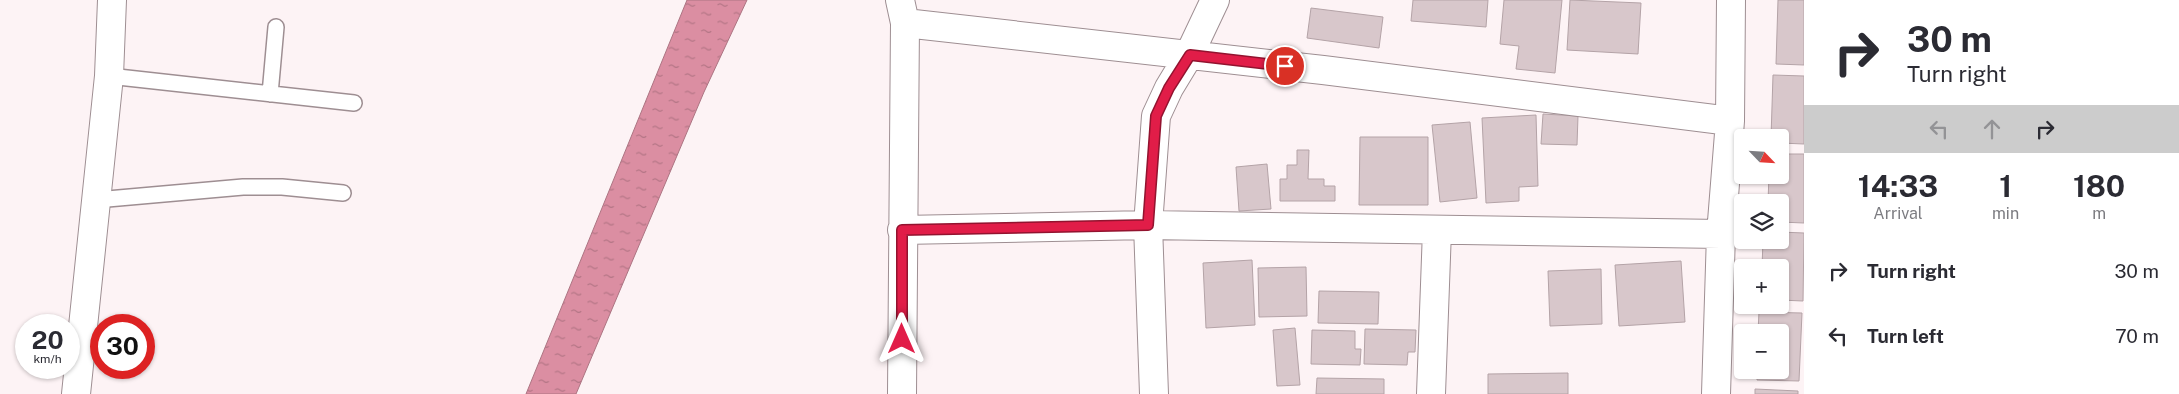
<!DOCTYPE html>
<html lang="en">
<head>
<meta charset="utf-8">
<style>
	:root { --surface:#fff; --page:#f2f2f3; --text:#2b2b33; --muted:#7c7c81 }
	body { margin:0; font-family:"Public Sans",sans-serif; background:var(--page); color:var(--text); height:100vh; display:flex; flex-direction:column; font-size:19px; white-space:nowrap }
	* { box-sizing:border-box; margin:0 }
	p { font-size:16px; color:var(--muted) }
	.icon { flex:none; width:28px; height:28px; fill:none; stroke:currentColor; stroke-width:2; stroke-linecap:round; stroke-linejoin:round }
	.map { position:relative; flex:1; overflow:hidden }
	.panel { display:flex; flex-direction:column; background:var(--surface); width:375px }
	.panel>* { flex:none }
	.hud { background:#fff; color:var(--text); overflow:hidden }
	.needle { width:32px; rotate:115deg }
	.controls { position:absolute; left:1734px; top:129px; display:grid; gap:10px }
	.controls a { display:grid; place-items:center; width:55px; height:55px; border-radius:5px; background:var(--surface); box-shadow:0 1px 4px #0004; font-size:25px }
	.speed { position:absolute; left:15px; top:314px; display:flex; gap:10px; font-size:25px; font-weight:700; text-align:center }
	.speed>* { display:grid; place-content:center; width:65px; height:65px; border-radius:50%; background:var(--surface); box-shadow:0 1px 4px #0004; line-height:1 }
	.speed small { font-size:12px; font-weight:400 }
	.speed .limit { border:8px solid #d22; background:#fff; color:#111 }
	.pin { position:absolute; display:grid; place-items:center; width:42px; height:42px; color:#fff; margin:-21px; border:2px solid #fff; border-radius:50%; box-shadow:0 1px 5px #0007 }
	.me { position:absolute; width:55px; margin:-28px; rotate:0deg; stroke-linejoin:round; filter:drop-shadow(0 0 4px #0008) }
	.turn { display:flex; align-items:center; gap:18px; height:105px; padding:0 20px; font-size:22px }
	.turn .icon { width:65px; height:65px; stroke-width:2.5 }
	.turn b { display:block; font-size:35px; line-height:42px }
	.lanes { display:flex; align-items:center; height:48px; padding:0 20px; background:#0003; justify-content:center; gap:25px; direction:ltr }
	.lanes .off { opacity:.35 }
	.eta { display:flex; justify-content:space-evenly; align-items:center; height:85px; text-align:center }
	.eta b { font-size:30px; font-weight:700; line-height:35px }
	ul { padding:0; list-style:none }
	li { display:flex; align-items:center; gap:15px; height:65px; padding:0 20px }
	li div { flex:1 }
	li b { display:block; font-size:19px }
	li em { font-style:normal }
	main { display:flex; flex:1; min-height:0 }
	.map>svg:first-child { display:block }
	.water { fill:url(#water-ripples); stroke:#ac7482 }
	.building { fill:#d8c7cb; stroke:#b4a3a7 }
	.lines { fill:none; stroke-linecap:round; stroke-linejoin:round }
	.service-casing { stroke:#9e8e92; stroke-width:18 }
	.minor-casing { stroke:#9e8e92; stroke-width:30 }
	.service { stroke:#fff; stroke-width:15 }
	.minor { stroke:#fff; stroke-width:28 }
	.route-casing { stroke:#92132f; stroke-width:12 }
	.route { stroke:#e11d48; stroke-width:9 }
</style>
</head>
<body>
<main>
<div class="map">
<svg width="1804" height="394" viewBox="0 0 1804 394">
	<defs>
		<pattern id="water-ripples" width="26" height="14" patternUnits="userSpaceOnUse" patternTransform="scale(1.25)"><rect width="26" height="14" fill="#db8ea2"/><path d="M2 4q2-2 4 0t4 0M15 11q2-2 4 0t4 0" fill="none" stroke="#b37585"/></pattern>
	</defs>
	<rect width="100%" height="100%" fill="#fdf3f5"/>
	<!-- water -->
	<path class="water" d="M 687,0 L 747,0 L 704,92 L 576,394 L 526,394 Z"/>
	<!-- building -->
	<path class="building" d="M 1413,0 L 1488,0 L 1486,27 L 1411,21 Z
		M 1504,0 L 1562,0 L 1555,73 L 1516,69 L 1519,46 L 1500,44 Z
		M 1570,0 L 1641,3 L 1638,54 L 1567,50 Z
		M 1778,0 L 1804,0 L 1804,65 L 1776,64 Z
		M 1311,8 L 1383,17 L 1379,48 L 1307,38 Z
		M 1773,75 L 1804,76 L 1804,144 L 1780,143 L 1780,138 L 1771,138 Z
		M 1543,114 L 1578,116 L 1577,145 L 1541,144 Z
		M 1536,115 L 1538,186 L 1519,187 L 1519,201 L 1486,203 L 1482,118 Z
		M 1470,122 L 1477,198 L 1440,202 L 1432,125 Z
		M 1360,137 L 1428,137 L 1428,205 L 1359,205 Z
		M 1297,150 L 1309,150 L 1308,179 L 1324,179 L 1324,186 L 1335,186 L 1335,201 L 1280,201 L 1280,179 L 1287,179 L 1287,165 L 1297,165 Z
		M 1780,154 L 1804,154 L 1804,223 L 1780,222 L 1780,202 L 1768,202 L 1769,175 L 1780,175 Z
		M 1267,164 L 1271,209 L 1239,211 L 1236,167 Z
		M 1780,232 L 1804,233 L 1803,301 L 1780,300 L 1780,268 L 1762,268 L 1763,240 L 1780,240 Z
		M 1252,260 L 1255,325 L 1206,328 L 1203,263 Z
		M 1681,261 L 1685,322 L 1619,326 L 1615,265 Z
		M 1306,267 L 1307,316 L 1259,317 L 1258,268 Z
		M 1601,269 L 1602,324 L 1550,326 L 1548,271 Z
		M 1319,291 L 1379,292 L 1378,324 L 1318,323 Z
		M 1759,312 L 1802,313 L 1799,381 L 1757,380 L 1757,370 L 1780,370 L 1780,332 L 1758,332 Z
		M 1295,328 L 1300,385 L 1277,386 L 1273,330 Z
		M 1365,329 L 1416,330 L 1415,352 L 1408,352 L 1407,365 L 1364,364 Z
		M 1312,330 L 1355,331 L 1355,349 L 1361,349 L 1360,365 L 1311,364 Z
		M 1568,373 L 1568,394 L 1488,394 L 1488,374 Z
		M 1317,378 L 1384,379 L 1384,394 L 1316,394 Z
		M 1755,389 L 1798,391 L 1798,394 L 1755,394 Z"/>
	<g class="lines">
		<defs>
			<path id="service" d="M 109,76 L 354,103
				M 270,94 L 276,27
				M 96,200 L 243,187 L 282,187 L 343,193"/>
			<path id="minor" d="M 900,0 L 905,23 L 902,394
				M 905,23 L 1323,70 L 1730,121
				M 902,230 L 1148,225 L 1721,234
				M 76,394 L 109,76 L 112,0
				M 1154,394 L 1148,225 L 1156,116 L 1169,88 L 1189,55 L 1215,0
				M 1431,394 L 1437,230
				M 1716,394 L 1721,234 L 1730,121 L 1731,0"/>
		</defs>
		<!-- service casing -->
		<use href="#service" class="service-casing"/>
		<!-- minor casing -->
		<use href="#minor" class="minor-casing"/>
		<!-- service -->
		<use href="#service" class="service"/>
		<!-- minor -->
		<use href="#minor" class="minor"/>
	</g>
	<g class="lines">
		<defs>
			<path id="route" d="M 902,339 L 902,230 L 1148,225 L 1156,116 L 1169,88 L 1190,55 L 1285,66"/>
		</defs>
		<!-- route casing -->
		<use href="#route" class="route-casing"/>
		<!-- route -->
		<use href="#route" class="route"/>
	</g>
</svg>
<div class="controls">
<a><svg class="needle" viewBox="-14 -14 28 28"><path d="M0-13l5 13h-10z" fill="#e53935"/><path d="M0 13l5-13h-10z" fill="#7c7c81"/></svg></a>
<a><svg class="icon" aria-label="layers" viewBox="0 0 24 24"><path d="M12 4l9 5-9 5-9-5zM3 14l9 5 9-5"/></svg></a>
<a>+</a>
<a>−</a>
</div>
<div class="speed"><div>20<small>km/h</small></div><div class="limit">30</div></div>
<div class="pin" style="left:1285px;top:66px;background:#d93025"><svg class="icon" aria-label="arrive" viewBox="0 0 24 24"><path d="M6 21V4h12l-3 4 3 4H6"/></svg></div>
<svg class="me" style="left:902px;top:339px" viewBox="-20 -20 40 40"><path d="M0-17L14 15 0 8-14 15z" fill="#e11d48" stroke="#fff" stroke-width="4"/></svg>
</div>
<section class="panel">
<div class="hud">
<div class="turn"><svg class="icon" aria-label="right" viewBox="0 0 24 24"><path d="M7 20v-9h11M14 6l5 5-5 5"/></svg><div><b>30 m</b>Turn right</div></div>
<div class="lanes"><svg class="icon off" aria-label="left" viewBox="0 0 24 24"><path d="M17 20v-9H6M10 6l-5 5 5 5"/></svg><svg class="icon off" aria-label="ahead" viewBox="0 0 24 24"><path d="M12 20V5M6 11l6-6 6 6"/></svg><svg class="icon" aria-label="right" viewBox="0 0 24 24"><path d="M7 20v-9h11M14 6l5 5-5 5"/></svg></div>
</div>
<div class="eta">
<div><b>14:33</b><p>Arrival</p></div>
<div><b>1</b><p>min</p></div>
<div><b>180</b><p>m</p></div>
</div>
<ul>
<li><svg class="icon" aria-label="right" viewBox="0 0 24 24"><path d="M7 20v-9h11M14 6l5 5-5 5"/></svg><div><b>Turn right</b></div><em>30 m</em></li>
<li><svg class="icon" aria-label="left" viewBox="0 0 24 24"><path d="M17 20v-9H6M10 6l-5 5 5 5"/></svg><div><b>Turn left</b></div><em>70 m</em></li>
</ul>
</section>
</main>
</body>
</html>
